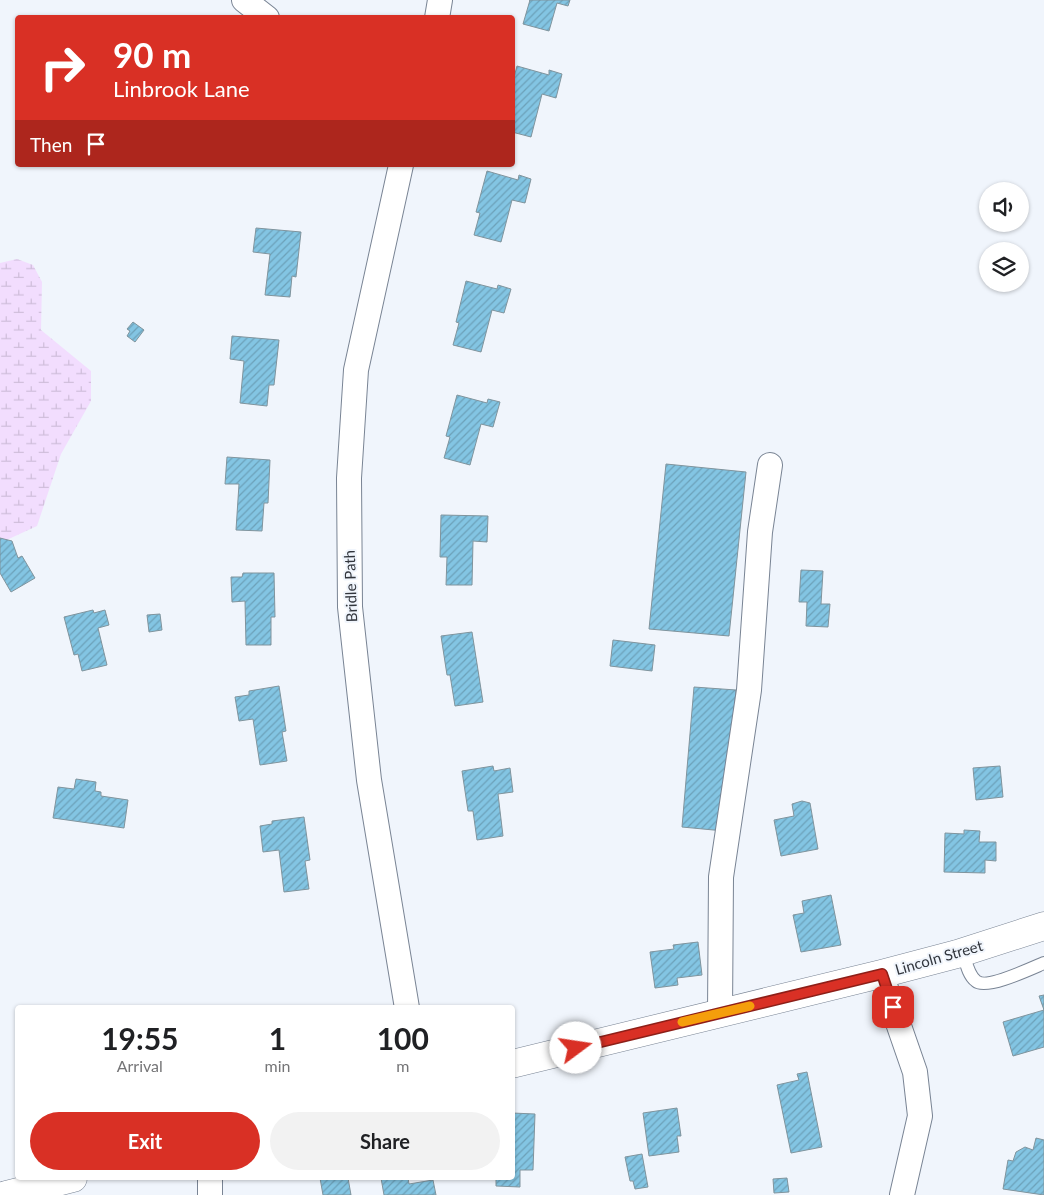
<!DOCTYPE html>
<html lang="en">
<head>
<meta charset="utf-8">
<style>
	:root { --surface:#fff; --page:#f2f2f2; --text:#202124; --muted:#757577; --accent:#d93025 }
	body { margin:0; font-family:Lato,sans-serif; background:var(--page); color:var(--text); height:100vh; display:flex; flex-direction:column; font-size:19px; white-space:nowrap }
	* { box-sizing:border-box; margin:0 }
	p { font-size:16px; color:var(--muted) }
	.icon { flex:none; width:28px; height:28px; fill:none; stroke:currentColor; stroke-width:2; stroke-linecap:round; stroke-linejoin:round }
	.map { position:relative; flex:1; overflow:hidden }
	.details { position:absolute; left:15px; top:1005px; width:500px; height:175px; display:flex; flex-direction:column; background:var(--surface); border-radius:5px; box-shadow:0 1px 4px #0004 }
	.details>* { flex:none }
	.hud { position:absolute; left:15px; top:15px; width:500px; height:152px; border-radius:5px; box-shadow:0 1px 4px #0004; background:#d93025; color:#fff; overflow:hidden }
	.fabs { position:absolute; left:979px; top:182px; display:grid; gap:10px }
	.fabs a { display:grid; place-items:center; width:50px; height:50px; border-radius:50%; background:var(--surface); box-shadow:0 1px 4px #0004; font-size:25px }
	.pin { position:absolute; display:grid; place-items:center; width:42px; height:42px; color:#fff; margin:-21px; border-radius:10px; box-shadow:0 2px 8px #0006 }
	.me { position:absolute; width:55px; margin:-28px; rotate:76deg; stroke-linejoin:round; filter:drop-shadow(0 0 4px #0008) }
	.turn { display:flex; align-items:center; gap:18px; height:105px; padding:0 15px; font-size:22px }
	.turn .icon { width:65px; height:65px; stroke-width:2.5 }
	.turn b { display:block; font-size:35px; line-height:42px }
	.then { display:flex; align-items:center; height:48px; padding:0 15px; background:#0003; gap:10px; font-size:19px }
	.eta { display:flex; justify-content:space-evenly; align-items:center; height:85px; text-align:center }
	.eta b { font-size:30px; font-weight:700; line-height:35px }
	.action { display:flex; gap:10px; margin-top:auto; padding:10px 15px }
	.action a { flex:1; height:58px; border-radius:30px; background:var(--accent); color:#fff; font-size:20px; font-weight:700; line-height:58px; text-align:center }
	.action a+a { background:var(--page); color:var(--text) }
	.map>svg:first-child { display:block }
	.wetland { fill:url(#wetland-marsh) }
	.building { fill:url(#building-hatch); stroke:#80949d }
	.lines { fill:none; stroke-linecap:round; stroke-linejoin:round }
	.lane-casing { stroke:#798494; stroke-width:14 }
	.street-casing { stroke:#798494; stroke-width:26 }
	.secondary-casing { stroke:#798494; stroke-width:29 }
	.lane { stroke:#fff; stroke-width:12 }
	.street { stroke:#fff; stroke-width:24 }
	.secondary { stroke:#fff; stroke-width:28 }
	.route-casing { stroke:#8d1f18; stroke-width:12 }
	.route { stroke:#d93025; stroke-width:9 }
	.slow { stroke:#f59e0b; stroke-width:9 }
	.labels { text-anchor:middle; stroke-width:4; stroke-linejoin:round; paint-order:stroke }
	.street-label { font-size:15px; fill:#32363d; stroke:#f0f5fc }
</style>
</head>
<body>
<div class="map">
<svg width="1044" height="1195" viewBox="0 0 1044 1195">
	<defs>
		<pattern id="wetland-marsh" width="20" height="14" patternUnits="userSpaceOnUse" patternTransform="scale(1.25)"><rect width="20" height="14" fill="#f2ddfe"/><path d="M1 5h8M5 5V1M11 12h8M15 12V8" fill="none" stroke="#d0bedb"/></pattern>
		<pattern id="building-hatch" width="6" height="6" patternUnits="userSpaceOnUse" patternTransform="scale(1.25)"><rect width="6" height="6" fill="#83c5e3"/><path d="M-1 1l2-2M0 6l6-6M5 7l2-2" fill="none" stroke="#6ca1b9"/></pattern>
	</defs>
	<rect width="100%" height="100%" fill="#f0f5fc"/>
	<!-- wetland -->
	<path class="wetland" d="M 17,259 L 33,265 L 42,282 L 41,330 L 91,371 L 91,401 L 61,454 L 37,526 L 0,543 L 0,263 Z"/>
	<!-- building -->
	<path class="building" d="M 530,0 L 529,0 L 570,0 L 568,6 L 557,3 L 549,31 L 523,24 Z
		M 517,66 L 549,75 L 549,70 L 562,74 L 556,98 L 542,94 L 531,137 L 512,132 L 512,85 Z
		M 487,171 L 518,180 L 519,175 L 531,179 L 525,203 L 512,200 L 501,242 L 474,235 L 480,213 L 476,212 Z
		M 256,228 L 301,232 L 296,277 L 292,276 L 290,297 L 265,295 L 270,254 L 253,252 Z
		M 466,281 L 497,289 L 498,285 L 511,289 L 504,313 L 492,310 L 481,352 L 453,345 L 459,323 L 456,322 Z
		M 133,322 L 144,330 L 135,342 L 127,336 L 130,331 L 127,329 Z
		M 232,336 L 279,340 L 274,385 L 269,385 L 267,406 L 240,403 L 244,361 L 230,359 Z
		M 457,395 L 487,403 L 488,399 L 500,402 L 493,427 L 481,424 L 470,465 L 444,458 L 450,437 L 446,436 Z
		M 227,457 L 270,460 L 268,503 L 264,503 L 262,531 L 236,530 L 239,484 L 225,484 Z
		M 666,464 L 746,472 L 729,636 L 649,629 Z
		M 441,515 L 488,516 L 487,542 L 473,541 L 472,585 L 446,585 L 447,557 L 440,557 Z
		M 0,538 L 12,541 L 18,558 L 22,556 L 35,578 L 11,592 L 0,573 Z
		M 801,570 L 823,571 L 821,604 L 830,604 L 828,627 L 806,626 L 807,602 L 799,602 Z
		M 243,573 L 274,573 L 275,617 L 271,617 L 271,645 L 246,645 L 245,601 L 232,602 L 231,577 L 242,577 Z
		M 93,610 L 94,613 L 105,610 L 109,625 L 98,628 L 107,665 L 82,671 L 78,654 L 74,655 L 64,617 Z
		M 160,614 L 162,630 L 149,632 L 147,615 Z
		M 472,632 L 483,702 L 455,706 L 450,675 L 447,675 L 441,636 Z
		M 613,640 L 655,645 L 652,671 L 610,666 Z
		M 279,686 L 286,731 L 282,732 L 287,761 L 260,765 L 253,719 L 239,721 L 235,697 L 249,695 L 249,691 Z
		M 694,687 L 736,690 L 724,831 L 682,827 Z
		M 493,766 L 494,771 L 510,768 L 513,792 L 498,794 L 503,836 L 477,840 L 473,811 L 468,811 L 462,771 Z
		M 1000,766 L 1003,797 L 976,800 L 973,768 Z
		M 76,779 L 96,782 L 95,791 L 101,792 L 101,796 L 128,800 L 124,828 L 53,818 L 58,787 L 74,789 Z
		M 802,801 L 810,803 L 818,849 L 781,856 L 774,820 L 794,816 L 792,804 Z
		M 304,817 L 310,860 L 305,861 L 309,889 L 284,892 L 279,850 L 263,852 L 260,826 L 272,824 L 272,821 Z
		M 964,830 L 980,831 L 979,842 L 996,842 L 996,861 L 985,860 L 985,873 L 944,872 L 945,833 L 964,834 Z
		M 831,895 L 841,945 L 801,952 L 793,915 L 804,913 L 802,901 Z
		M 698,942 L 702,975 L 677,978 L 678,985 L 655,988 L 650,952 L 674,949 L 673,945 Z
		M 1044,995 L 1044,1047 L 1013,1056 L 1003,1022 L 1044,1010 L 1039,996 Z
		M 807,1072 L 822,1147 L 791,1153 L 777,1085 L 799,1080 L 797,1074 Z
		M 677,1108 L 681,1136 L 677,1136 L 679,1152 L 649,1156 L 643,1113 Z
		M 512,1113 L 535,1114 L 533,1170 L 520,1170 L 520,1187 L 496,1186 L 496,1178 L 512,1178 Z
		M 1036,1138 L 1044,1140 L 1044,1195 L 1003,1189 L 1008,1160 L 1013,1161 L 1016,1152 L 1025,1147 L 1033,1150 Z
		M 642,1154 L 648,1187 L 635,1189 L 633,1181 L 630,1181 L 625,1157 Z
		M 320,1178 L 348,1178 L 351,1195 L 323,1195 Z
		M 381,1178 L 408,1178 L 409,1184 L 433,1180 L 436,1195 L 384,1195 Z
		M 787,1178 L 789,1192 L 774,1193 L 773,1179 Z"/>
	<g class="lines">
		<defs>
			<path id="lane" d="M 963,953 C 966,962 968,975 976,981 C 986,990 1032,968 1044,963"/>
			<path id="street" d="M 244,0 L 267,18
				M 437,18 L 440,0
				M 401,165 L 356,370 L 349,478 L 350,607 L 369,780 L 407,1008
				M 881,974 L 915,1072 L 920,1116 L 902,1195
				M 720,1013 L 721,877 L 749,690 L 760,532 L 770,465
				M 210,1195 L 210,1178"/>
			<path id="secondary" d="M 512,1064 L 881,974 L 957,954 L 1044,926
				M 6,1195 L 73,1178"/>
		</defs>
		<!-- lane casing -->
		<use href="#lane" class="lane-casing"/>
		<!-- street casing -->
		<use href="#street" class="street-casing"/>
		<!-- secondary casing -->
		<use href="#secondary" class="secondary-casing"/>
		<!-- lane -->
		<use href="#lane" class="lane"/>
		<!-- street -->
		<use href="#street" class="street"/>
		<!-- secondary -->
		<use href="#secondary" class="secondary"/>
	</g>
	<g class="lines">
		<defs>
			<path id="route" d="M 576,1048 L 882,974 L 893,1007"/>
		</defs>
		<!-- route casing -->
		<use href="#route" class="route-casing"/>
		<!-- route -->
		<use href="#route" class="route"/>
		<!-- slow -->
		<path class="slow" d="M 682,1022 L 750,1006"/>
	</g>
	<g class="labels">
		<!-- street labels -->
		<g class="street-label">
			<text transform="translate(351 586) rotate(-92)" y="5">Bridle Path</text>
			<text transform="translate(939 958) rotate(-16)" y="5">Lincoln Street</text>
		</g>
	</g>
</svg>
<div class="fabs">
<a><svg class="icon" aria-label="sound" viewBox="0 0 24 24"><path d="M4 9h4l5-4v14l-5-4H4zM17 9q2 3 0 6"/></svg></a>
<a><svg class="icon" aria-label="layers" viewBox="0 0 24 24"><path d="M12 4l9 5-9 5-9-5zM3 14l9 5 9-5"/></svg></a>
</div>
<div class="pin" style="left:893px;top:1007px;background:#d93025"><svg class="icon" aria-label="arrive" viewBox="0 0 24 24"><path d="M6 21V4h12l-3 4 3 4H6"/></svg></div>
<svg class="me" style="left:576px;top:1048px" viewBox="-20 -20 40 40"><circle r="19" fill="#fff"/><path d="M0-13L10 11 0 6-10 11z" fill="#d93025"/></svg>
<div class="hud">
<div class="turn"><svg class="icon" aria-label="right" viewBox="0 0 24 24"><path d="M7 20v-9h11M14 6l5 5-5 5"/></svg><div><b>90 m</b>Linbrook Lane</div></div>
<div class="then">Then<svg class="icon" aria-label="arrive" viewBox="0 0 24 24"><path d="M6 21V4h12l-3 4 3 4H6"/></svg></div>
</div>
<section class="details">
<div class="eta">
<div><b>19:55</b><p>Arrival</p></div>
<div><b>1</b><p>min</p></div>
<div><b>100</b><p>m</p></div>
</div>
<div class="action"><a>Exit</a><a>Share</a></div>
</section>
</div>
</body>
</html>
